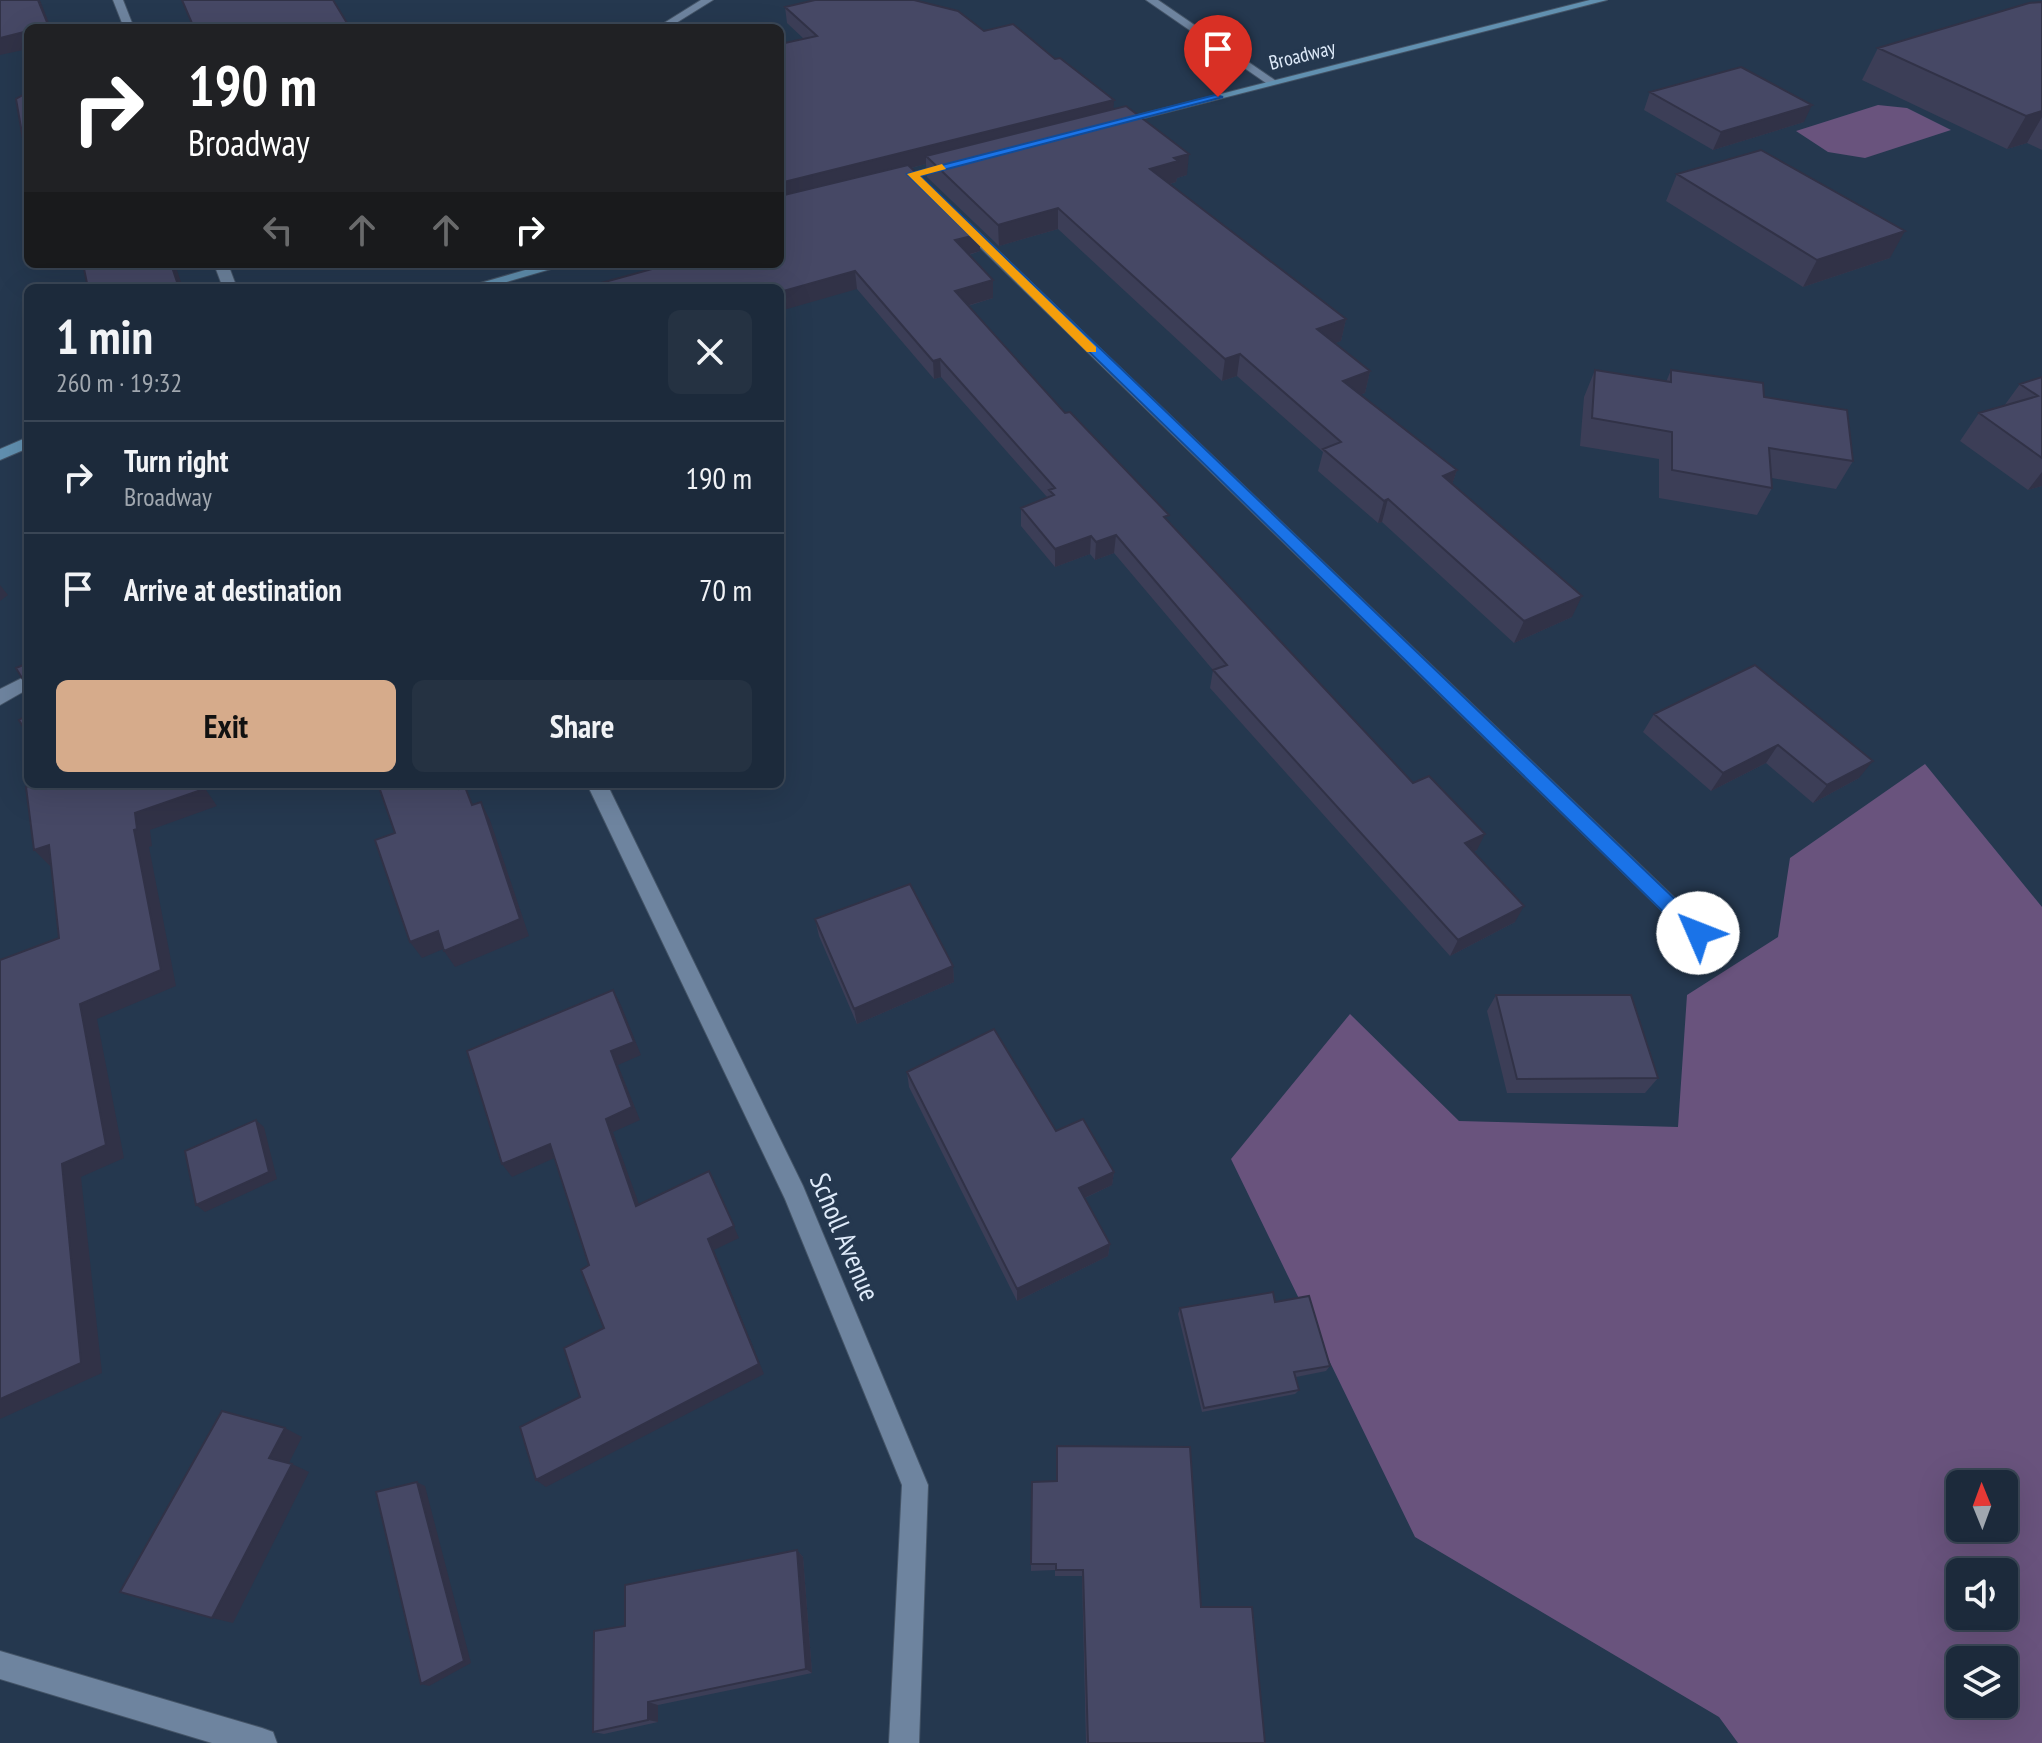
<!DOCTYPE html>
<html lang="en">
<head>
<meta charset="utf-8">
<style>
	:root { --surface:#1c2a3b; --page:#253242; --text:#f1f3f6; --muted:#a0a7af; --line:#3a4655; --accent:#d6ab8b }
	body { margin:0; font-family:"PT Sans Narrow",sans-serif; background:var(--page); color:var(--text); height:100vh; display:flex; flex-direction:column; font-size:30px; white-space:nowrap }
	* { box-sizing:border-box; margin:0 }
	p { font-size:26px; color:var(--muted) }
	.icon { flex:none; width:44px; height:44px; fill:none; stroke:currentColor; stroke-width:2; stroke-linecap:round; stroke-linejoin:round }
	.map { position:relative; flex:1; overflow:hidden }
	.panel { position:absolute; left:24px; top:284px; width:760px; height:504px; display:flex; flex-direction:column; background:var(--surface); border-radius:12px; box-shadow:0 8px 32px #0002,0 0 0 2px var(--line) }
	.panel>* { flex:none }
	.guide { position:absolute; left:24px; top:24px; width:760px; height:244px; border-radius:12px; box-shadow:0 8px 32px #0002,0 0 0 2px var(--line); background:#202124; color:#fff; overflow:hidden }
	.needle { width:52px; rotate:359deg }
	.controls { position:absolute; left:1946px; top:1470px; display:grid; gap:16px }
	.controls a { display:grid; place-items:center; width:72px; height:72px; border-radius:12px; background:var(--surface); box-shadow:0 8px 32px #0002,0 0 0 2px var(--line); font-size:40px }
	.pin { position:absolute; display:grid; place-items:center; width:68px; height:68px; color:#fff; margin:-82px -34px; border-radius:50% 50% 50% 0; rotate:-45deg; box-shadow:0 0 8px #0007 }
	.pin .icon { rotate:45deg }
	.me { position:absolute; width:88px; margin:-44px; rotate:314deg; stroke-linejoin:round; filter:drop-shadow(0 0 6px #0008) }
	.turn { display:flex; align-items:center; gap:28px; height:168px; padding:0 32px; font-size:36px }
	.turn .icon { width:104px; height:104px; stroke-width:2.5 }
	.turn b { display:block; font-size:56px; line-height:68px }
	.lanes { display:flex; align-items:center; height:76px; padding:0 32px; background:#0003; justify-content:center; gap:40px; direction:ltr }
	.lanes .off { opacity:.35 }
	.round { display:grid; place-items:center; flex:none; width:84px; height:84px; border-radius:12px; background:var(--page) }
	.overview { display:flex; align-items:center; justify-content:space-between; height:136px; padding:0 32px }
	h1 { font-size:48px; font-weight:600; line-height:60px }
	.action { display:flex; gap:16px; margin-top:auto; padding:16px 32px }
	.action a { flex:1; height:92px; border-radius:12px; background:var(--accent); color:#111; font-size:32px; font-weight:600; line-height:92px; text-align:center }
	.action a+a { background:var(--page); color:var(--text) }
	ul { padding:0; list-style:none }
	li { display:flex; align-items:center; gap:24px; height:112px; padding:0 32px; border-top:2px solid var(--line) }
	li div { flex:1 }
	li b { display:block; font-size:30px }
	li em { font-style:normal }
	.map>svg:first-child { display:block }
	.green { fill:#69537d; fill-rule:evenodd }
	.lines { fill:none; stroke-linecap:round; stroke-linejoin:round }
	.lane-casing { stroke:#445467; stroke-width:2 }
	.street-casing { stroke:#445467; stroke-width:2 }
	.secondary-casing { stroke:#445467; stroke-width:2 }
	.lane { fill:#6e849f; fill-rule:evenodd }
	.street { fill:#6e849f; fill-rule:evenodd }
	.secondary { fill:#6190b0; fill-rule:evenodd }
	.wall { fill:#3c3e57 }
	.shaded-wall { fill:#313247 }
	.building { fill:#464865; stroke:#313247; stroke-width:2 }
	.route { fill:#1a73e8; stroke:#114b97; stroke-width:2 }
	.slow { fill:#f59e0b }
	.labels { text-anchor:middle; stroke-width:7; stroke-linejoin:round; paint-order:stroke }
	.far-street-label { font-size:20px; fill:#dfebfa; stroke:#25384f }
	.near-street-label { font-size:28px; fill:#dfebfa; stroke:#25384f }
</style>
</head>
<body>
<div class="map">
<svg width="2042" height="1743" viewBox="0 0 2042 1743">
	<rect width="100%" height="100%" fill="#25384f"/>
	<!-- green -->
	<path class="green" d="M 1878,105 L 1907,108 L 1951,130 L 1865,158 L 1828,152 L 1796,131 Z
		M 1925,764 L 2042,907 L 2042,1743 L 1738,1743 L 1719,1717 L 1415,1537 L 1231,1159 L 1350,1014 L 1459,1121 L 1678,1127 L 1687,995 L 1778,937 L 1790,858 ZM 1960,1484 L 2004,1484 L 2004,1528 L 1960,1528 ZM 1960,1572 L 2004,1572 L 2004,1616 L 1960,1616 ZM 1960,1660 L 2004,1660 L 2004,1704 L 1960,1704 Z"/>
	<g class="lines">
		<defs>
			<path id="lane" d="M 1146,0 L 1158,0 L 1279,83 L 1269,85 Z
				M 28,675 L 28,689 L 0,705 L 0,689 Z"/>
			<path id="street" d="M 113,0 L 123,0 L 134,28 L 124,28 Z
				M 701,0 L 713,0 L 668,28 L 656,28 Z
				M 957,219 L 965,219 L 1705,927 L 1708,933 L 1705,939 L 1698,942 L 1691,939 L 957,225 Z
				M 214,264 L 228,264 L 237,288 L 223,288 Z
				M 587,784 L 607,784 L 803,1186 L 928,1485 L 919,1743 L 889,1743 L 902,1485 L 785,1199 Z
				M 0,1651 L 262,1728 L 273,1732 L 277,1743 L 212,1743 L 0,1679 Z"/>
			<path id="secondary" d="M 1590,0 L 1607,0 L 1113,126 L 1107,123 Z
				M 546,264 L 568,264 L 486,288 L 463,288 Z
				M 28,437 L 28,448 L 0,460 L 0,449 Z"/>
		</defs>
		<!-- lane casing -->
		<use href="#lane" class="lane-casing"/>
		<!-- street casing -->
		<use href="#street" class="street-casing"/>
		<!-- secondary casing -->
		<use href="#secondary" class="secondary-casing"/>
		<!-- lane -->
		<use href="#lane" class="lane"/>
		<!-- street -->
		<use href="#street" class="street"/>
		<!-- secondary -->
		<use href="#secondary" class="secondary"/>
	</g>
	<!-- wall -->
	<path class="wall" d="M 2042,2 L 2042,150 L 2027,143 L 2007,149 L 1862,80 L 1878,48 Z
		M 785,7 L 984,31 L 1113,109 L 1187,175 L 1177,178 L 1176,182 L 1170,184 L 1346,319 L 1341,341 L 1335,343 L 1370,371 L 1365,393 L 1360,395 L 1457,470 L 1452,484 L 1572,617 L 1514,643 L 1382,522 L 1378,523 L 1318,471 L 1323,452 L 1237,376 L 1222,381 L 1058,229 L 999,246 L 927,177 L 926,164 L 911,168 L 980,234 L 980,251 L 969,255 L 993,298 L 968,306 L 1065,413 L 1477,850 L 1473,852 L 1515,922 L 1450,956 L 1210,688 L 1213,670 L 1114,553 L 1095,560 L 1090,554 L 1055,567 L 1021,526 L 1021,508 L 1047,497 L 941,377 L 934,379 L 857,289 L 780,264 L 804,39 L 787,23 Z
		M 1650,92 L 1804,122 L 1713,150 L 1644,110 Z
		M 1677,174 L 1890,258 L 1803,287 L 1666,201 Z
		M 1595,370 L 1666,382 L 1671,370 L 1764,397 L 1853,461 L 1836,489 L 1772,478 L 1772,488 L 1757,515 L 1659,498 L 1659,459 L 1580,446 L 1584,397 Z
		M 2042,377 L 2042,486 L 2028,490 L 1960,441 L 1979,413 L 2004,406 L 2020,384 Z
		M 1755,665 L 1859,778 L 1813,803 L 1766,763 L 1711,791 L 1643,732 L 1654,714 Z
		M 815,919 L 953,966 L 954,982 L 857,1024 L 819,936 Z
		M 1496,995 L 1658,1078 L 1645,1093 L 1507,1093 L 1487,1011 Z
		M 907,1072 L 1056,1131 L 1114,1172 L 1112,1185 L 1085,1198 L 1110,1244 L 1108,1256 L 1017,1301 L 909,1087 Z
		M 1275,1302 L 1330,1366 L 1326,1371 L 1296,1377 L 1299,1390 L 1295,1394 L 1202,1412 L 1178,1314 L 1180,1308 Z
		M 1057,1446 L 1201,1607 L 1265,1743 L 1086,1743 L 1082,1576 L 1055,1576 L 1055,1570 L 1031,1571 L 1031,1490 L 1057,1481 Z
		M 797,1550 L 803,1557 L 812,1673 L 658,1705 L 658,1722 L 604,1734 L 593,1732 L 625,1626 Z"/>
	<!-- shaded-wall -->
	<path class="shaded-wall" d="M 38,0 L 40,0 L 51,28 L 43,28 Z
		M 28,31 L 28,49 L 0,55 L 0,38 Z
		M 1114,100 L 1113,117 L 926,156 L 926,164 L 780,201 L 780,183 Z
		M 1812,105 L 1804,122 L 1713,150 L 1721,132 Z
		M 2042,111 L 2042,117 L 2027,143 L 2007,149 L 2026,116 Z
		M 1189,154 L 1187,175 L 1177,178 L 1176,182 L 1148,190 L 1150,169 L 1174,158 Z
		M 1058,208 L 1058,229 L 999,246 L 998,225 Z
		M 1905,231 L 1890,258 L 1803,287 L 1817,260 Z
		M 980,234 L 980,251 L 956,258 L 955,240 Z
		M 171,264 L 175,264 L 183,288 L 179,288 Z
		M 855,271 L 857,289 L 780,311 L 780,292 Z
		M 993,280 L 993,298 L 956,309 L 955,291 Z
		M 1346,319 L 1341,341 L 1313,351 L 1317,329 Z
		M 1240,354 L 1237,376 L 1222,381 L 1225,359 Z
		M 940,359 L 941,377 L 934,379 L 933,361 Z
		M 1370,371 L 1365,393 L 1338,403 L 1343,381 Z
		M 1457,470 L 1449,493 L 1443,476 Z
		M 2042,472 L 2042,486 L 2028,490 Z
		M 1388,499 L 1382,522 L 1378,523 L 1384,501 Z
		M 1116,535 L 1114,553 L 1095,560 L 1096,542 Z
		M 1091,536 L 1090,554 L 1055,567 L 1055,549 Z
		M 0,585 L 8,595 L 0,601 Z
		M 1582,596 L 1572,617 L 1514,643 L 1524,621 Z
		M 1778,745 L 1766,763 L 1711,791 L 1723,773 Z
		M 1873,761 L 1859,778 L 1813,803 L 1827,785 Z
		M 200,784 L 202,784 L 217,806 L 150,830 L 152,846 L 149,847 L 176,986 L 97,1019 L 124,1158 L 81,1177 L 102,1373 L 0,1419 L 0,1399 L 62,1164 L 80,1004 L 134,830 L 135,813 Z
		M 481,802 L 490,820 L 529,936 L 455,967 L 444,951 Z
		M 1485,834 L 1477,850 L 1457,860 L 1465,843 Z
		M 49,845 L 66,861 L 50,866 L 34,850 Z
		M 1524,906 L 1515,922 L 1450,956 L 1458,940 Z
		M 438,931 L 448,947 L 422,958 L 410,942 Z
		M 953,966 L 954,982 L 857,1024 L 854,1009 Z
		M 613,990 L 621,1005 L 641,1055 L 618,1065 L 640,1120 L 613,1132 L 644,1218 L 636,1206 L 606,1119 L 611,1051 Z
		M 256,1120 L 264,1127 L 277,1179 L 205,1212 L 196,1205 Z
		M 550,1144 L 559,1156 L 512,1177 L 502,1164 Z
		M 709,1171 L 739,1238 L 714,1250 L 764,1374 L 546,1487 L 536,1480 L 708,1239 Z
		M 1114,1172 L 1112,1185 L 1078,1201 L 1079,1188 Z
		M 1110,1244 L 1108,1256 L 1017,1301 L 1017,1289 Z
		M 285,1428 L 302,1437 L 287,1467 L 269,1458 Z
		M 292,1464 L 309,1472 L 233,1623 L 212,1618 Z
		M 417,1482 L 425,1486 L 471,1663 L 429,1686 L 421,1684 Z
		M 797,1550 L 803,1557 L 812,1673 L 806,1669 Z
		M 648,1702 L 658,1705 L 658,1722 L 648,1720 Z"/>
	<!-- building -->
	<path class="building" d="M 0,0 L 38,0 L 49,27 L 28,28 L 28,31 L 0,38 Z
		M 182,0 L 333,0 L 350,28 L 194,28 Z
		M 815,0 L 914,0 L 958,11 L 984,31 L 1013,24 L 1055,59 L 1060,58 L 1114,100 L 780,183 L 780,44 L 817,36 L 785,7 Z
		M 2042,2 L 2042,111 L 2026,116 L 1878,48 L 2029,3 Z
		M 1741,67 L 1812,105 L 1721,132 L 1650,92 Z
		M 28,92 L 28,168 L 16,99 Z
		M 1126,106 L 1189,154 L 1174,158 L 1178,161 L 1150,169 L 1346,319 L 1317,329 L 1370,371 L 1343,381 L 1457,470 L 1443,476 L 1582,596 L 1524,621 L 1388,499 L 1384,501 L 1323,449 L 1341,442 L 1240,354 L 1225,359 L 1058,208 L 998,225 L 926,156 Z
		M 1761,150 L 1905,231 L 1817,260 L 1677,174 Z
		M 908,165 L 980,234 L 955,240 L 993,280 L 955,291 L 1065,413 L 1070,412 L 1169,515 L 1164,517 L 1413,783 L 1429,776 L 1485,834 L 1465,843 L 1524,906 L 1458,940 L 1213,670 L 1227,665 L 1116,535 L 1096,542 L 1091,536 L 1055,549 L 1021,508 L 1054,495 L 1049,490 L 1055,488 L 940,359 L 933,361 L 855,271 L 780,292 L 780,288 L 583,288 L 670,264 L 780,264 L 780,196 Z
		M 83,264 L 171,264 L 179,288 L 88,288 Z
		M 1595,370 L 1671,382 L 1671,370 L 1763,383 L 1764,397 L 1847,410 L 1853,461 L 1769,448 L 1772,488 L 1672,470 L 1672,432 L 1592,418 Z
		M 2042,377 L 2042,458 L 1979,413 L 2038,396 L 2020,384 Z
		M 28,663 L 28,688 L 16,668 Z
		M 1755,665 L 1873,761 L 1827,785 L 1778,745 L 1723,773 L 1654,714 Z
		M 28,715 L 28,735 L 19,720 Z
		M 36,784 L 200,784 L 204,789 L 135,813 L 137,829 L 134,830 L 161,970 L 80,1004 L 106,1145 L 62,1164 L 81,1363 L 0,1399 L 0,960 L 59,938 L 49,845 L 34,850 L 26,787 Z
		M 378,784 L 458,784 L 459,789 L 465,787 L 472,805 L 481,802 L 520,919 L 444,951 L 438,931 L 410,942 L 375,840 L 395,833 Z
		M 910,884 L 953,966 L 854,1009 L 815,919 Z
		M 613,990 L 634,1042 L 611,1051 L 632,1107 L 606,1119 L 636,1206 L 709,1171 L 734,1226 L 708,1239 L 759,1364 L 536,1480 L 520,1427 L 580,1397 L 564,1348 L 604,1328 L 581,1270 L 589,1265 L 550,1144 L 502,1164 L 467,1051 Z
		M 1496,995 L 1631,995 L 1658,1078 L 1517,1079 Z
		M 994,1029 L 1056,1131 L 1083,1119 L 1114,1172 L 1079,1188 L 1110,1244 L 1017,1289 L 907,1072 Z
		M 256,1120 L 269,1172 L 196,1205 L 185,1151 Z
		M 1273,1292 L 1275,1302 L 1309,1296 L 1330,1366 L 1294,1372 L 1299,1390 L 1204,1408 L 1180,1308 Z
		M 222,1411 L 285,1428 L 269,1458 L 292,1464 L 212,1618 L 120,1592 Z
		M 1057,1446 L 1190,1447 L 1201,1607 L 1252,1607 L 1265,1743 L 1088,1743 L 1083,1570 L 1056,1570 L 1056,1564 L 1031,1564 L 1032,1482 L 1057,1481 Z
		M 417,1482 L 464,1661 L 421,1684 L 376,1492 Z
		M 797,1550 L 806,1669 L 648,1702 L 648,1720 L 593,1732 L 594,1631 L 625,1626 L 625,1585 Z"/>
	<!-- route -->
	<path class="route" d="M 1215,95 L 1223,97 L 920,176 L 1704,927 L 1704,939 L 1691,939 L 907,174 Z"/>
	<!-- slow -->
	<path class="slow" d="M 942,164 L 946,169 L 920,176 L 1096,347 L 1096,352 L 1087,352 L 907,174 Z"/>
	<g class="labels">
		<!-- far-street labels -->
		<g class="far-street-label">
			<text transform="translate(1302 55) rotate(-14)" y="7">Broadway</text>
		</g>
		<!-- near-street labels -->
		<g class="near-street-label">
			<text transform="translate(845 1237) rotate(67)" y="10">Scholl Avenue</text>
		</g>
	</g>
</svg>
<div class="controls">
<a><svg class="needle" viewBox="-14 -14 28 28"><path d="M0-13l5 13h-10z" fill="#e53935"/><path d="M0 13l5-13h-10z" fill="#a0a7af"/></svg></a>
<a><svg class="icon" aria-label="sound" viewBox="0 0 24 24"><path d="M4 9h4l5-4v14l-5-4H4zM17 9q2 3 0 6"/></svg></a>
<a><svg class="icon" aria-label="layers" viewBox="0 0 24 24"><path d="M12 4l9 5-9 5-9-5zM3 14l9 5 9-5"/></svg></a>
</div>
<div class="pin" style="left:1218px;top:97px;background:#d93025"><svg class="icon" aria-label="arrive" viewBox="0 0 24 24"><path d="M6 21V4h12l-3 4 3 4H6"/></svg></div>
<svg class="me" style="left:1698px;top:933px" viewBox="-20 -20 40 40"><circle r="19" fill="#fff"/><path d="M0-13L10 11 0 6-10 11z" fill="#1a73e8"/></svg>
<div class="guide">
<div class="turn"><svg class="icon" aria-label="right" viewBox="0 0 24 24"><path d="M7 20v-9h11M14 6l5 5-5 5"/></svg><div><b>190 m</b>Broadway</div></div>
<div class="lanes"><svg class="icon off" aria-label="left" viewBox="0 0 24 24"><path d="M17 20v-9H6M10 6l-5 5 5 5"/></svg><svg class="icon off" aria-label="ahead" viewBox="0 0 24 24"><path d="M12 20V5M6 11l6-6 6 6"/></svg><svg class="icon off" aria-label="ahead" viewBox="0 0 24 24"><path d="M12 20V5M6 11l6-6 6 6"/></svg><svg class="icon" aria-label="right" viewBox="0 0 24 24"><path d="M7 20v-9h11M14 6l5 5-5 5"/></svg></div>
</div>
<section class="panel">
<div class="overview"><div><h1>1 min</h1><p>260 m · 19:32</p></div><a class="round"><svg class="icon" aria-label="close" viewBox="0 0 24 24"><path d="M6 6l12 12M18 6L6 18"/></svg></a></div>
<ul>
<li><svg class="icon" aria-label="right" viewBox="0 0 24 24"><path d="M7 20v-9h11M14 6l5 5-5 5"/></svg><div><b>Turn right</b><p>Broadway</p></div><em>190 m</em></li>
<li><svg class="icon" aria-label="arrive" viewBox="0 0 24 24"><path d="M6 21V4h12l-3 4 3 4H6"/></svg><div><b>Arrive at destination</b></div><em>70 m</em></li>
</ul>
<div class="action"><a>Exit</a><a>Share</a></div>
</section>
</div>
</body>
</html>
